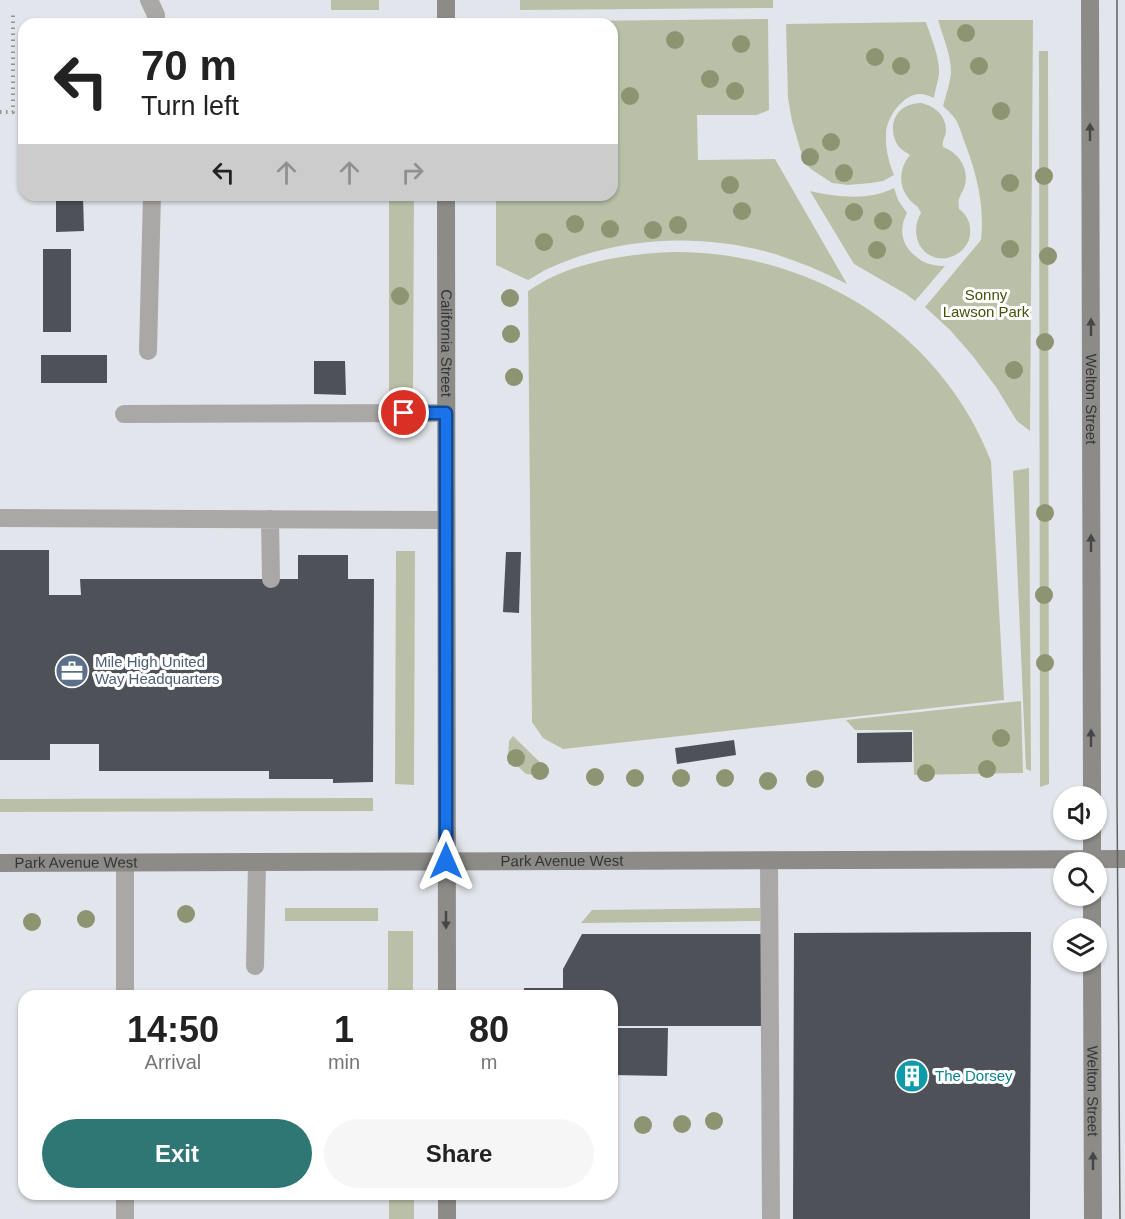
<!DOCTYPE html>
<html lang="en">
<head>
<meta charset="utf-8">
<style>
	:root { --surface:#fff; --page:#f6f6f6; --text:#222; --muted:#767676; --accent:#2e7774 }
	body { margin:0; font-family:Helvetica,sans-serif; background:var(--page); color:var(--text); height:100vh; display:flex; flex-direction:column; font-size:22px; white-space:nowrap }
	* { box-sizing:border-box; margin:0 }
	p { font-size:20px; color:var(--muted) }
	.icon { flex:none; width:33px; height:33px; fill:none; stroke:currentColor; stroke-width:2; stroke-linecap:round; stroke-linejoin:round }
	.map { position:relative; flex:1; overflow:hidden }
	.drawer { position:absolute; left:18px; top:990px; width:600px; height:210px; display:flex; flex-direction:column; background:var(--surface); border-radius:18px; box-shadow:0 2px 4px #0004 }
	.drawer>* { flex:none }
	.hud { position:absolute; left:18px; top:18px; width:600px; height:183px; border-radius:18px; box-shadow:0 2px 4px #0004; background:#fff; color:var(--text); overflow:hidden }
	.tools { position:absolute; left:1053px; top:786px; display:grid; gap:12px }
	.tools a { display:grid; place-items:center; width:54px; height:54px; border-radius:50%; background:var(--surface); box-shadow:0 2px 4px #0004; font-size:30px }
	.pin { position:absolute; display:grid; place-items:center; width:51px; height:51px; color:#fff; margin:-26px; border:3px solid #fff; border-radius:50%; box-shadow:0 2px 6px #0007 }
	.me { position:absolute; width:66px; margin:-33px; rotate:0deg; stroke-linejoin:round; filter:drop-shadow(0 0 4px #0008) }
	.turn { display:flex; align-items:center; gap:21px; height:126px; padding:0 24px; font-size:27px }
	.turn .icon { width:78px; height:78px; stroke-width:2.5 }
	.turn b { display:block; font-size:42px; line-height:51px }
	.lanes { display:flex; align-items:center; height:57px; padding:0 24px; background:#0003; justify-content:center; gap:30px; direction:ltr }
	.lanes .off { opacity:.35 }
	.eta { display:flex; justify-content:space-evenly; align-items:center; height:102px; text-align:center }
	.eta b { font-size:36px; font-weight:700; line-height:42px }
	.primary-button { display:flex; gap:12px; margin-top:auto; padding:12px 24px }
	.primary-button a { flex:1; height:69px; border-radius:36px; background:var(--accent); color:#fff; font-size:24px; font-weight:700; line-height:69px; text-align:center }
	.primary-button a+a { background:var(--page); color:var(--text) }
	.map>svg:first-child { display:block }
	.green { fill:#bac0a7 }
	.building { fill:#4e5157 }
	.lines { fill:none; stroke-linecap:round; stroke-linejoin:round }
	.path { stroke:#92959a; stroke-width:4; stroke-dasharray:1.5 4.5; stroke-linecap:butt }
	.lane { stroke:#a9a8a6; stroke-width:18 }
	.secondary { stroke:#8c8b87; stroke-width:18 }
	.tram { stroke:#606266; stroke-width:1.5 }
	.tree { fill:#8c9472 }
	.oneway { fill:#464648 }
	.route-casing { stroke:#114b97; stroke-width:15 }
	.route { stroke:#1a73e8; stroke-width:10 }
	.labels { text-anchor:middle; stroke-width:6; stroke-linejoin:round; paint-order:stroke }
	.park-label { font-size:15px; fill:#46500e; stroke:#fff }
	.street-label { font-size:15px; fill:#343538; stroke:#fff }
	.service-label { font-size:15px; fill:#4e5e75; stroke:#fff; text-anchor:start }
	.culture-label { font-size:15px; fill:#0d838f; stroke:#fff; text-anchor:start }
</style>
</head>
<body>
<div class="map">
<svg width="1125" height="1219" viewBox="0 0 1125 1219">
	<rect width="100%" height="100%" fill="#e2e6ec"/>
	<!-- green -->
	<path class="green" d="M 331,0 L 379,0 L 379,10 L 331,10 Z
		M 520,0 L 773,0 L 773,8 L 520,10 Z
		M 768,19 L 769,110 L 757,115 L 697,115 L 698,160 L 775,159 L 847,284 C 824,272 800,262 775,254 C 703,233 621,236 552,267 C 543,270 536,276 528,280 L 496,265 L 496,195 L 612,195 L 612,24 L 495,24 L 494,22 Z
		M 938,20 L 1033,20 L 1030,431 L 1017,421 L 996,387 L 972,355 L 950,330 L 925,307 L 981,240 C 985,205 976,171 963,138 C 961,132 959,125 956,120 C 953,115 947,110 943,106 C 946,95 950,84 951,72 C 951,55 943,37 938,20 Z
		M 926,22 C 931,38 940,57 939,74 C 938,82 935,90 934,98 C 929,96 925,94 920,94 C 903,94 886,118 886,134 C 885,147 889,163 894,175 L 883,181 L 871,183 L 848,185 L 832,183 L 811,169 L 804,162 L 792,121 L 788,98 L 786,24 Z
		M 1039,51 L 1048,51 L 1049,784 L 1040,787 Z
		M 921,103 C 935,106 947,116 946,132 C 945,138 942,140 943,147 C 959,153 969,168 965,185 C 964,190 960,194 959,199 C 958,202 959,205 959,209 C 967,215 971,223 970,233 C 970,249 952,261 937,258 C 916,253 911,229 921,213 C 919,206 914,205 909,199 C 898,186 899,168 910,155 C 907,153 902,150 899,147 C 889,134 891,113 907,106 C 911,104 916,103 921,103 Z
		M 894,188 L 898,200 L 907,213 C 897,232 903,249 922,261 C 929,265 938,266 945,266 L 915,301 L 906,294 L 854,264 L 810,191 C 837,197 869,201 894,188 Z
		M 389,195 L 414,195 L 413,403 L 389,404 Z
		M 673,252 C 811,251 940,330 991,461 L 1004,700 L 563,749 L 543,738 L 532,722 L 528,291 C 534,287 541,283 548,279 C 583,261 634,253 673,252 Z
		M 1029,468 L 1031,771 L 1026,769 L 1013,471 Z
		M 396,551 L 415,551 L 414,785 L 395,784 Z
		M 1021,701 L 1023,773 L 914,775 L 913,730 L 855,730 L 846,720 Z
		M 513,736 L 549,771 L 545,776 L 526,774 L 508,757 L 509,741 Z
		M 373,798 L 373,811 L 0,812 L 0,799 Z
		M 285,908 L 378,908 L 378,921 L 285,921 Z
		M 760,908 L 760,921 L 581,923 L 592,910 Z
		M 388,931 L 413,931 L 413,996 L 388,996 Z
		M 389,1194 L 414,1194 L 414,1219 L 389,1219 Z"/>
	<!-- building -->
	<path class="building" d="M 56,195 L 83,195 L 84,231 L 56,232 Z
		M 43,249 L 71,249 L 71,332 L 43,332 Z
		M 41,355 L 107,355 L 107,383 L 41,383 Z
		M 314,361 L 345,361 L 346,395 L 314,394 Z
		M 0,550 L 49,550 L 49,595 L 81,595 L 80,579 L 298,579 L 298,555 L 348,555 L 348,579 L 374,579 L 373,782 L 333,783 L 333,779 L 269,779 L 269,771 L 99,771 L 99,744 L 50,744 L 50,760 L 0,760 Z
		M 506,552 L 521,552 L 519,613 L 503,612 Z
		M 912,732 L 912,762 L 857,763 L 857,733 Z
		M 734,740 L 736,755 L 677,764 L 675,748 Z
		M 1031,932 L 1030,1219 L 793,1219 L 794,933 Z
		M 582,934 L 762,934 L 762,1026 L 612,1026 L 612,996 L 524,996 L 524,988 L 563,988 L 563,969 Z
		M 612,1028 L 668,1028 L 667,1076 L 612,1075 Z"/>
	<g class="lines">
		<!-- path -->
		<path class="path" d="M 0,112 L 13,112 L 13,15"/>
		<!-- lane -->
		<path class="lane" d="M 149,0 L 156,15 L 156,24
			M 148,351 L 152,195
			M 124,414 L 446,413
			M 0,518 L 446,520
			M 270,519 L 271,579
			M 769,861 L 771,1219
			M 125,863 L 125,996
			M 255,966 L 257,862
			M 125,1194 L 125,1219"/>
		<!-- secondary -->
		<g class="secondary">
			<path id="s1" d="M 1090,0 L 1092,796"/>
			<path d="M 446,24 L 446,0"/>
			<path id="s2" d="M 446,195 L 447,996"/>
			<path d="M 1092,830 L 1092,862"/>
			<path id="s3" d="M 0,863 L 1125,859"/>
			<path d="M 1092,896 L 1092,928"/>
			<path id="s4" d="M 1092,962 L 1093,1219"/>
			<path d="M 447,1194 L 447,1219"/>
		</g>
		<!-- tram -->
		<path class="tram" d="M 1117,0 L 1117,796 L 1120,1219"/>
	</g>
	<!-- trees -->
	<g class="tree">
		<circle cx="966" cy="33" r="9"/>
		<circle cx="675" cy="40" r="9"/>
		<circle cx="741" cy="44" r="9"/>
		<circle cx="875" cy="57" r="9"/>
		<circle cx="901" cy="66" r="9"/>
		<circle cx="979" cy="66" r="9"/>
		<circle cx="710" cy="79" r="9"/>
		<circle cx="735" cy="91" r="9"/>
		<circle cx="630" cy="96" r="9"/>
		<circle cx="1001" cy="111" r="9"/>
		<circle cx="831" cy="142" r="9"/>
		<circle cx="810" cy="157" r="9"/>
		<circle cx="844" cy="173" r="9"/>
		<circle cx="1044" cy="176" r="9"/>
		<circle cx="1010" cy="183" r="9"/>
		<circle cx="730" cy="185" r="9"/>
		<circle cx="742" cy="211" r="9"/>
		<circle cx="854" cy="212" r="9"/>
		<circle cx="883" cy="221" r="9"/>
		<circle cx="575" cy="224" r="9"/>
		<circle cx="678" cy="225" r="9"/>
		<circle cx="610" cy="229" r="9"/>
		<circle cx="653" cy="230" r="9"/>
		<circle cx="544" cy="242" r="9"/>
		<circle cx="1010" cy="249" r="9"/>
		<circle cx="877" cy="250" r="9"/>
		<circle cx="1048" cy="256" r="9"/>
		<circle cx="400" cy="296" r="9"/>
		<circle cx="510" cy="298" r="9"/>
		<circle cx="511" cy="334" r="9"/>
		<circle cx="1045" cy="342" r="9"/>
		<circle cx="1014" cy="370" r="9"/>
		<circle cx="514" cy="377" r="9"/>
		<circle cx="1045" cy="513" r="9"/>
		<circle cx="1044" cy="595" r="9"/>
		<circle cx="1045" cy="663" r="9"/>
		<circle cx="1001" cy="738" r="9"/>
		<circle cx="516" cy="758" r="9"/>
		<circle cx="987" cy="769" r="9"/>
		<circle cx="540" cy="771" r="9"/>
		<circle cx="926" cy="773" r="9"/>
		<circle cx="595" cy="777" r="9"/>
		<circle cx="635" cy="778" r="9"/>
		<circle cx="681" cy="778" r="9"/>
		<circle cx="725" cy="778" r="9"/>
		<circle cx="815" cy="779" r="9"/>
		<circle cx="768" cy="781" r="9"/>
		<circle cx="186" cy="914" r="9"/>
		<circle cx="86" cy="919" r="9"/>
		<circle cx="32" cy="922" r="9"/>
		<circle cx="714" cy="1121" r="9"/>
		<circle cx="682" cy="1124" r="9"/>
		<circle cx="643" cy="1125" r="9"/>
	</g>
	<!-- one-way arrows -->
	<defs><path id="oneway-solid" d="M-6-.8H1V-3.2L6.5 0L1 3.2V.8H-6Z" transform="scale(1.5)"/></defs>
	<g class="oneway">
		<use href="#oneway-solid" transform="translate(1090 132) rotate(-90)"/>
		<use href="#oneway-solid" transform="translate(1091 327) rotate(-90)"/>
		<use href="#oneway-solid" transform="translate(1091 543) rotate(-90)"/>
		<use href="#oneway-solid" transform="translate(1091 738) rotate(-90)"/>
		<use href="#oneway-solid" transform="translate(446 920) rotate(90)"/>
		<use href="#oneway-solid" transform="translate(1093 1161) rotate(-90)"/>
	</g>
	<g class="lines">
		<defs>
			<path id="route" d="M 404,413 L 446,413 L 446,861"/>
		</defs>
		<!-- route casing -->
		<use href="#route" class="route-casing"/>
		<!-- route -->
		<use href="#route" class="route"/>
	</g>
	<!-- icons -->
	<defs>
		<symbol id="office-disc" viewBox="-11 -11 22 22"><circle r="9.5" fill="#5c6f8a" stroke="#fff"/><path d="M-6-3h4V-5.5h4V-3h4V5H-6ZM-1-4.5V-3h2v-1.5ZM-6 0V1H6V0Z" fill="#fff"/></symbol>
		<symbol id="building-disc" viewBox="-11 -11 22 22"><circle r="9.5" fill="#0f9aa8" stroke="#fff"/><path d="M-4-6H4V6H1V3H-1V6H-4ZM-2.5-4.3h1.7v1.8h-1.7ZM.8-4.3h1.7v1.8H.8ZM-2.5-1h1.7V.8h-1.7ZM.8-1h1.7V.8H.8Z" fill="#fff"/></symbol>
	</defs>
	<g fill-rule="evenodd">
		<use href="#office-disc" x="53" y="652" width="38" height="38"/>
		<use href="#building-disc" x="893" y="1057" width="38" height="38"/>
	</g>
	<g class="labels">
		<!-- park labels -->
		<g class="park-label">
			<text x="986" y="300">Sonny<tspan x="986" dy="17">Lawson Park</tspan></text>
		</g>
		<!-- street labels -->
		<g class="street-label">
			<text dy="5" stroke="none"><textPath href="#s2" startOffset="148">California Street</textPath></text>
			<text dy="5" stroke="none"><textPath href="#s1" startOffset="399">Welton Street</textPath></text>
			<text dy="5" stroke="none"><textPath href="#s3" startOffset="562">Park Avenue West</textPath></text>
			<text dy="5" stroke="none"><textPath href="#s3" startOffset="76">Park Avenue West</textPath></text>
			<text dy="5" stroke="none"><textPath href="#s4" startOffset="129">Welton Street</textPath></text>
		</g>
		<!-- service labels -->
		<g class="service-label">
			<text x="95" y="667">Mile High United<tspan x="95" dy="17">Way Headquarters</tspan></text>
		</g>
		<!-- culture labels -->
		<g class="culture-label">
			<text x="935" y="1081">The Dorsey</text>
		</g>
	</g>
</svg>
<div class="tools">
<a><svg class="icon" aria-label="sound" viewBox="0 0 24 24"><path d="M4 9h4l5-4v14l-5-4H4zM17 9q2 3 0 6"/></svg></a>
<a><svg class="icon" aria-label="search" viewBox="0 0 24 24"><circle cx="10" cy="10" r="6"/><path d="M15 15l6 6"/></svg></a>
<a><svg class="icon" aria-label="layers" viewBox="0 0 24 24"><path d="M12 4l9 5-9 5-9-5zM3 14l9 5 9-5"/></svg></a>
</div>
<div class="pin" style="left:404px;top:413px;background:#d93025"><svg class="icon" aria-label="arrive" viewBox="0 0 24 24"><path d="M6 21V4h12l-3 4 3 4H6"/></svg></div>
<svg class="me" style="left:446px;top:861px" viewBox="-20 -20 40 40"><path d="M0-17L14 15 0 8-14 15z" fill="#1a73e8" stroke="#fff" stroke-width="4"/></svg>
<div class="hud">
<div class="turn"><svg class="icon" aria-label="left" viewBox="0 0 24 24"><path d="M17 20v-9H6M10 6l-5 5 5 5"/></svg><div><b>70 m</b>Turn left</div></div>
<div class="lanes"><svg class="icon" aria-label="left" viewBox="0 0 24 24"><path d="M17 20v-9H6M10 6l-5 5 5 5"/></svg><svg class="icon off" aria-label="ahead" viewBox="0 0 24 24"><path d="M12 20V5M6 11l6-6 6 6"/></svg><svg class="icon off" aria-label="ahead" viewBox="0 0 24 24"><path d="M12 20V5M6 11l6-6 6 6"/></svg><svg class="icon off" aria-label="right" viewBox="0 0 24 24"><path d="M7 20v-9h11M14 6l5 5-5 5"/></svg></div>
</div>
<section class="drawer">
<div class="eta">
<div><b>14:50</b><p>Arrival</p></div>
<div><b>1</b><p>min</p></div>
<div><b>80</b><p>m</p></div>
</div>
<div class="primary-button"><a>Exit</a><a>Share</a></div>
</section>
</div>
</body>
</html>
